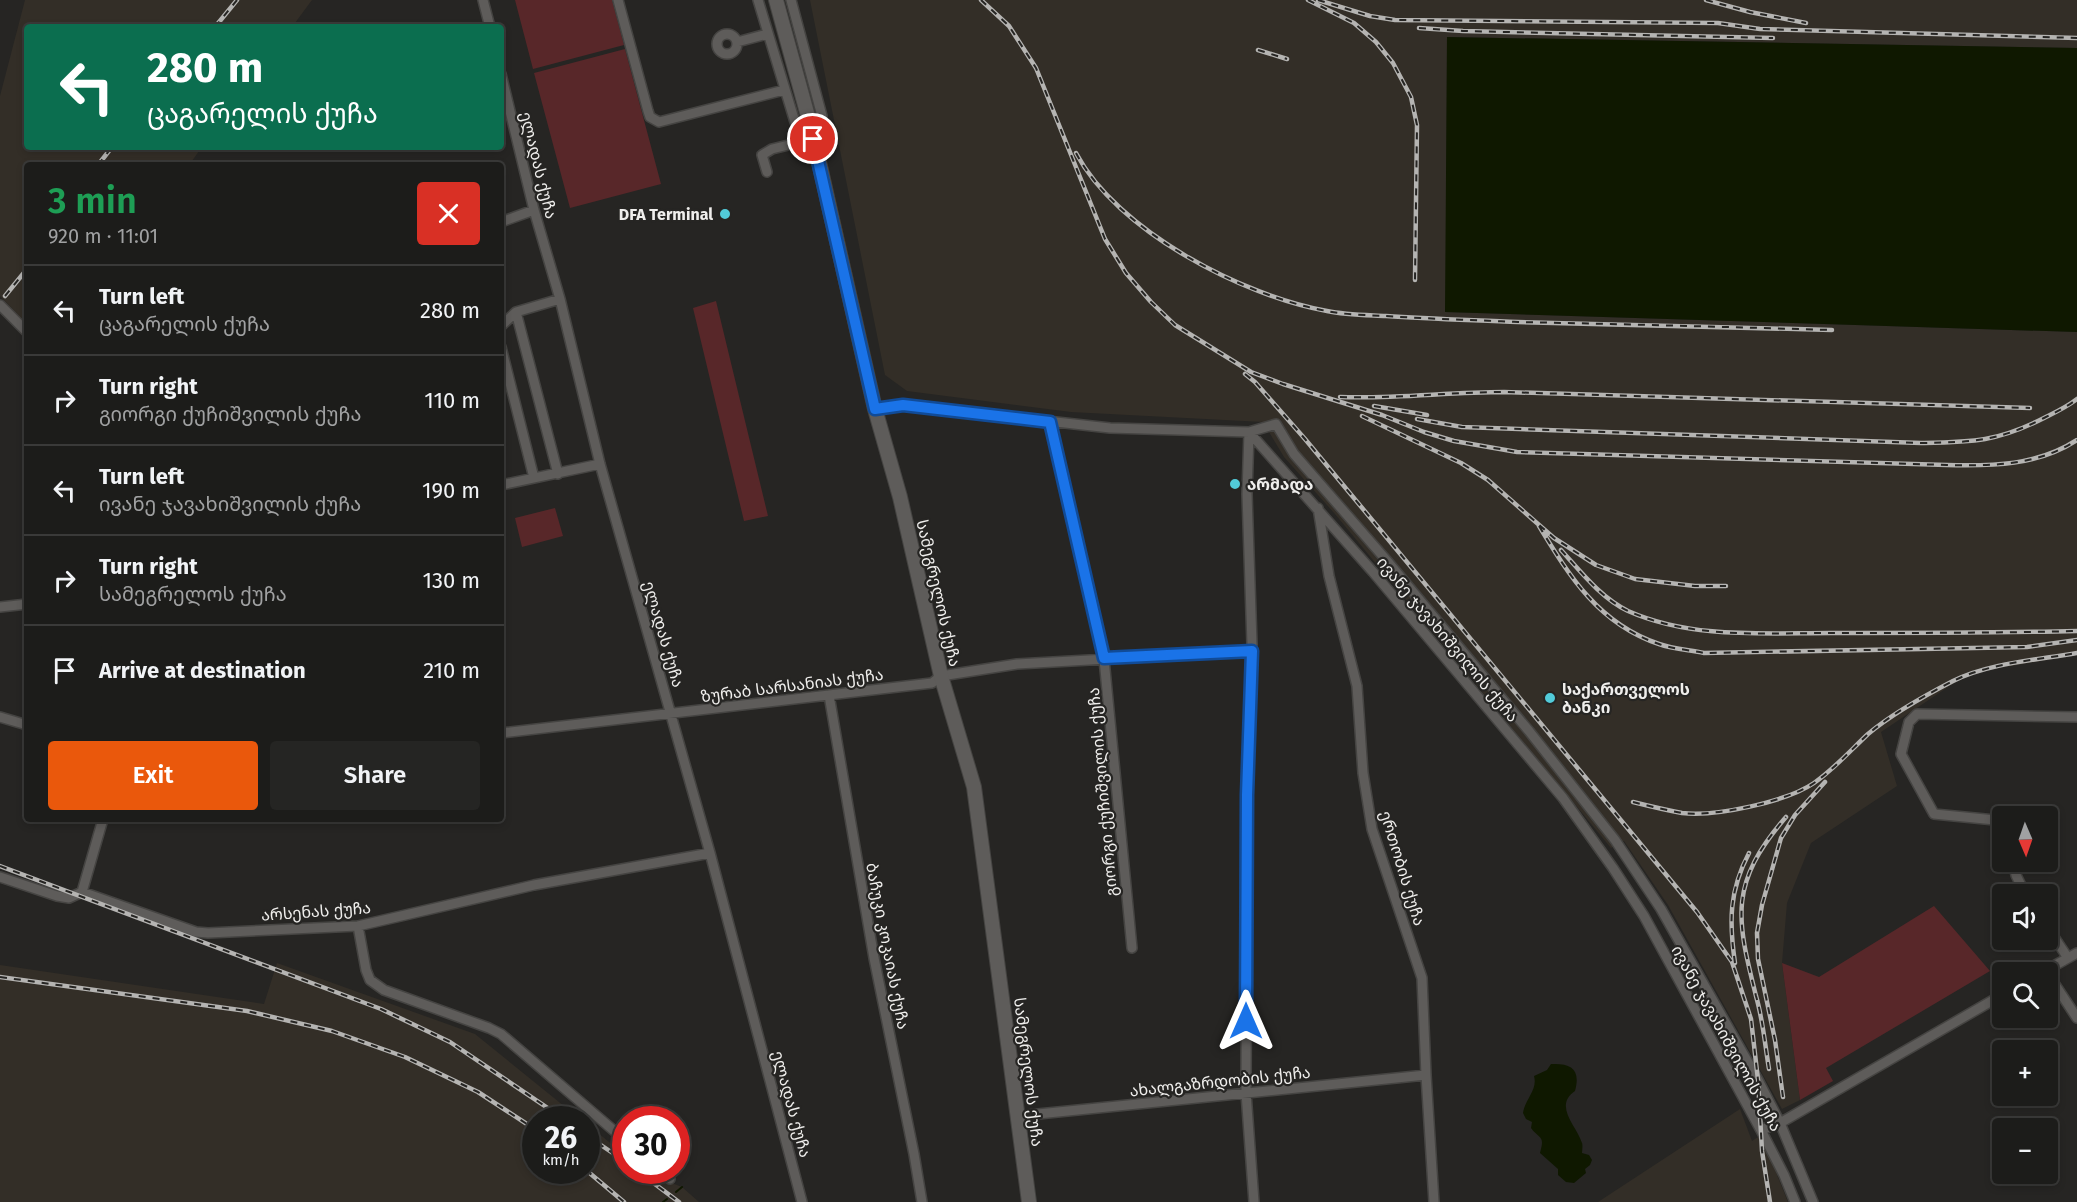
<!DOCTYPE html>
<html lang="en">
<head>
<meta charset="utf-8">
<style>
	:root { --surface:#1c1c1a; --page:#252523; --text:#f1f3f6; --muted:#a0a1a2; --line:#3a3a39; --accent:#ea580c }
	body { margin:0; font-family:"Fira Sans","Noto Sans Georgian",sans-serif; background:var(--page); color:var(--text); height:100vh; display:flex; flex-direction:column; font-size:22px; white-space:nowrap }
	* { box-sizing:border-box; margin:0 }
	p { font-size:20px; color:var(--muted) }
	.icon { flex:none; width:33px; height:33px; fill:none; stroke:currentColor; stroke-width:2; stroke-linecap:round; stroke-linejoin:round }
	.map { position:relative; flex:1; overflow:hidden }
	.side { position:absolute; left:24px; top:162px; width:480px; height:660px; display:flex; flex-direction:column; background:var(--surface); border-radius:6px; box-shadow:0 3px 9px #0003,0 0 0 2px var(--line) }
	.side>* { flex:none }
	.banner { position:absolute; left:24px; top:24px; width:480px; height:126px; border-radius:6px; box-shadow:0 3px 9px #0003,0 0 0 2px var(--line); background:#0b6e4f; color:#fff; overflow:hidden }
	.needle { width:39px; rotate:178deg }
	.buttons { position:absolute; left:1992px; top:806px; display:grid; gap:12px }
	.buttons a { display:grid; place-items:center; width:66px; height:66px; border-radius:6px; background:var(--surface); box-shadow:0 3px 9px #0003,0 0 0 2px var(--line); font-size:30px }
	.speed { position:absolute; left:522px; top:1106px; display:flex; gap:12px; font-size:30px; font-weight:700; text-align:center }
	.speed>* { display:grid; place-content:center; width:78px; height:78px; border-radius:50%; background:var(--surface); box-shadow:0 3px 9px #0003,0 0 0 2px var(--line); line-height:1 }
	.speed small { font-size:15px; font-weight:400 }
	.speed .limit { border:9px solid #d22; background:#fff; color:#111 }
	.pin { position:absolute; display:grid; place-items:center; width:51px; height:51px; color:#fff; margin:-26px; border:3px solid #fff; border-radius:50%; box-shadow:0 2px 6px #0007 }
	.me { position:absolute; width:66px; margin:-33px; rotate:0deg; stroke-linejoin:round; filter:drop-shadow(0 0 4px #0008) }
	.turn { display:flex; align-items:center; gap:21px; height:126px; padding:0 24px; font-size:27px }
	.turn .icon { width:78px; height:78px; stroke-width:2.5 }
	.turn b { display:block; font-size:42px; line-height:51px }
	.round { display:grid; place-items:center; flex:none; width:63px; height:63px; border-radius:6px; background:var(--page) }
	.head { display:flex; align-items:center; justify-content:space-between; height:102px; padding:0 24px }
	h1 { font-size:36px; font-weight:600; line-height:45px; color:#1e9e55 }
	.cta { display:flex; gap:12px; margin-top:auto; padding:12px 24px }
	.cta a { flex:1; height:69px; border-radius:6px; background:var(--accent); color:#fff; font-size:24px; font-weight:600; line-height:69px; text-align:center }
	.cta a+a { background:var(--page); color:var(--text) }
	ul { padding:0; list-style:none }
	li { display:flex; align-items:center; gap:18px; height:90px; padding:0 24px; border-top:2px solid var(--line) }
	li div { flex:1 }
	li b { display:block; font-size:22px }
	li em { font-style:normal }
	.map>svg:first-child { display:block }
	.built { fill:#332e27 }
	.green { fill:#582729 }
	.water { fill:#0f1800 }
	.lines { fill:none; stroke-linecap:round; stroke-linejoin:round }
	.stream { stroke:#0f1800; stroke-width:2 }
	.minor-casing { stroke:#454442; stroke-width:12 }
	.secondary-casing { stroke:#454442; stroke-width:16 }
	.minor { stroke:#5e5c5a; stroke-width:9 }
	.secondary { stroke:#5e5c5a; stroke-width:14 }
	.rail-casing { stroke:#b5b4b2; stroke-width:4.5 }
	.rail { stroke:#262523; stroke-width:2; stroke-dasharray:7; stroke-linecap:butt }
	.route-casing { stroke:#114b97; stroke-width:15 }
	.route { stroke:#1a73e8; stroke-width:10 }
	.poi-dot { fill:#52cbd9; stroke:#262523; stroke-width:2 }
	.labels { text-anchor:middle; stroke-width:4.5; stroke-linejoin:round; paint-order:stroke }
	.street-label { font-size:16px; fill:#efeeec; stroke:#262523 }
	.poi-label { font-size:16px; font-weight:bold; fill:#efeeec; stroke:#262523; text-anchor:start }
</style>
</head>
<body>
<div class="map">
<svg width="2077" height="1202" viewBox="0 0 2077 1202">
	<rect width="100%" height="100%" fill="#262523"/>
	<!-- built -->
	<path class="built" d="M 25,0 L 312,0 L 292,27 L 27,27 L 27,147 L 202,147 L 189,165 L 27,165 L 27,324 L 0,296 L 0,96 Z
		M 810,0 L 2077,0 L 2077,48 L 1447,37 L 1446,312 L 2077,332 L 2077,655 L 1969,673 L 1881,732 L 1897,786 L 1811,843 L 1787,903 L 1782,963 L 1800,1100 L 1782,1109 L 1668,905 L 1624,841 L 1611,848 L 1335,514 L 1284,457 L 1263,422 L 1071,412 L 907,391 L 885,375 Z
		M 277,963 L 475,1034 L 580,1119 L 536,1119 L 536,1170 L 586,1170 L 587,1124 L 625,1155 L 626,1170 L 644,1170 L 649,1174 L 682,1187 L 699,1202 L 0,1202 L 0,965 L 264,1004 Z
		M 1740,1109 L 1752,1141 L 1761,1135 L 1788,1202 L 1598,1202 Z"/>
	<!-- green -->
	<path class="green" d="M 515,0 L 612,0 L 624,45 L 533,69 Z
		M 625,49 L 661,184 L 570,208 L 534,73 Z
		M 716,301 L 768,516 L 744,521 L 693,308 Z
		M 555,508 L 563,536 L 522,547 L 515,518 Z
		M 1934,906 L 1990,971 L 1826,1068 L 1833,1081 L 1800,1100 L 1782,963 L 1819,977 Z"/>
	<!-- water -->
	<path class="water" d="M 1447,37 L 2077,48 L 2077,332 L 1445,312 Z
		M 1551,1064 C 1571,1063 1581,1069 1575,1091 C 1553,1106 1577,1126 1582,1143 C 1583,1145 1582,1152 1582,1153 L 1589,1155 L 1592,1160 L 1590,1165 L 1585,1169 L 1586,1173 L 1574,1183 L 1566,1182 L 1558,1175 L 1558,1169 L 1540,1153 C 1545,1135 1540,1140 1531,1128 L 1532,1122 L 1526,1119 L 1523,1113 C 1525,1099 1538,1090 1534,1076 L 1547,1070 Z"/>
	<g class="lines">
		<!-- stream -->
		<path class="stream" d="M 676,1192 L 682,1187
			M 663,1202 L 667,1199"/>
		<defs>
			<path id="minor" d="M 483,0 L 490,27
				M 618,0 L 648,111 L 650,117 L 659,122 L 784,90
				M 758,0 L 795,122 L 803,131 L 812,131 L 818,127 L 822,116 L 791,0
				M717 44a10 10 0 1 1 20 0a10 10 0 1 1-20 0Z
				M 737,42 L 767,34
				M 501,74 L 534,210 L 560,299 L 600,464 L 710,853 L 802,1202
				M 767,172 L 762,155 L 772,149 L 813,139
				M 501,222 L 534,210
				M 0,305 L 27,332
				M 516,312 L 558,474
				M 501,326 L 516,312 L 560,299
				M 501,347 L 534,478
				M 875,409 L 903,405 L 1110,428 L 1249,432 L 1276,424 L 1294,454 L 1388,562 L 1529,731 L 1615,840 L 1661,909 L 1758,1080 L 1780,1123 L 1813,1202
				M 1050,422 L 1104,659 L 1132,948
				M 1249,432 L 1373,572 L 1563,798 L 1613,868 L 1644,916 L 1763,1134 L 1784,1175 L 1795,1202
				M 1249,432 L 1247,494 L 1252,644 L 1247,795 L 1246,1093 L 1254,1202
				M 501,485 L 600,464
				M 1318,508 L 1329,576 L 1357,686 L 1363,773 L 1372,829 L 1422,978 L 1426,1075 L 1434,1202
				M 0,607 L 27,604
				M 829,695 L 874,958 L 914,1154 L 922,1202
				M 0,717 L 27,725
				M 501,733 L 932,683 L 941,676 L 1017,664 L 1252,651
				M 2002,825 L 1995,820 L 1934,814 L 1901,754 L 1909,722 L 1917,714 L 2077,717
				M 2013,861 L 2016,875 L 2025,894
				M 0,877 L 57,896 L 69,898 L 82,892 L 196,932 L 208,933 L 358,926 L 534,885 L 710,853
				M 82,892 L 103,819
				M 358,926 L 366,970 L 370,980 L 384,990 L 489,1028 L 501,1034 L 626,1141
				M 2048,928 L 2068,958
				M 2043,972 L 2077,953
				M 2048,974 L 2077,1018
				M 1018,1116 L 1426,1075
				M 1761,1130 L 1780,1123 L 2002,995
				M 659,1170 L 670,1179"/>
			<path id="secondary" d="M 776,0 L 812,131 L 875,409 L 900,497 L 941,676 L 974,787 L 1029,1202"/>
		</defs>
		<!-- minor casing -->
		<use href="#minor" class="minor-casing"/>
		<!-- secondary casing -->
		<use href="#secondary" class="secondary-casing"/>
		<!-- minor -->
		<use href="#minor" class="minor"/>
		<!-- secondary -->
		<use href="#secondary" class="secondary"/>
		<defs>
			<path id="rail" d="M 981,0 L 1009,26 L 1036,68 L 1105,239 L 1126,273 L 1151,302 L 1175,325 L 1251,372 L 1283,384 L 1382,415 L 1424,432 L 1454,441 L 1517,452 L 1947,465 C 1993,466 2037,466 2077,440
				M 1308,0 L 1354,23 L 1376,42 L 1393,63 L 1411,97 L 1417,125 L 1415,280
				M 1318,0 L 1370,16 L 1395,20 L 1718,23 L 1760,29 L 2077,38
				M 1706,0 L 1750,12 L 1806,23
				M 215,27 L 237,0
				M 1419,28 L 1463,31 L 1773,38
				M 1258,50 L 1287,59
				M 1076,153 C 1117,231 1243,296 1327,311 C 1346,315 1367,315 1386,316 C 1430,319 1474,320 1518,322 C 1622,324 1727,327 1832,330
				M 98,165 L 112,147
				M 5,296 L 27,269
				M 1245,374 L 1255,382 L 1305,439 L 1697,912 L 1732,962 L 1751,1019 L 1758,1080 L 1762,1151 L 1770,1202
				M 1340,397 C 1395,399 1449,392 1504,392 L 2030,408
				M 1374,406 L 1427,415
				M 1362,416 L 1461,463 L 1488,480 L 1554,538 L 1596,565 L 1635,579 L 1695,586 L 1726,586
				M 1417,419 L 1462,427 L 1921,443 C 1972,442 1997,442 2044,418 C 2056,412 2067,407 2077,399
				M 1539,526 C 1570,577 1599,624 1659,644 C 1673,649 1690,650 1704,653 L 2027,647 L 2077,640
				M 1561,550 C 1581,572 1601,598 1628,611 C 1691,639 1763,633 1831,633 C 1913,633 1995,633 2077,631
				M 1633,802 C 1649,806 1666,810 1682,813 C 1715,817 1786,802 1814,783 C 1834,769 1850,751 1868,734 C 1893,713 1924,696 1953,681 C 1989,663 2037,660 2077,653
				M 0,866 L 381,1009 L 450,1042 L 564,1119
				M 1735,963 C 1729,922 1729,891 1749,853
				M 0,977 L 247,1011 L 332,1031 L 405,1057 L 478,1092 L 536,1130
				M 1769,1069 C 1765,1045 1763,1020 1756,996 C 1736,917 1729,883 1786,817
				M 1783,1097 L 1775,1040 L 1758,959 L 1757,933 L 1762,905 L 1781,838 L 1795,815 L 1825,782
				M 586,1135 L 626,1162
				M 586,1170 L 624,1202
				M 636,1170 L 679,1202"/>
		</defs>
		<!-- rail casing -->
		<use href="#rail" class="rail-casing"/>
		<!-- rail -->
		<use href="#rail" class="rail"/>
	</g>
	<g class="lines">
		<defs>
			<path id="route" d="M 813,139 L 875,409 L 903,405 L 1050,422 L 1104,658 L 1252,651 L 1247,795 L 1246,1021"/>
		</defs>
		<!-- route casing -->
		<use href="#route" class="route-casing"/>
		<!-- route -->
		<use href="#route" class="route"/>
	</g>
	<!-- markers -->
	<g class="poi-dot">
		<circle cx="725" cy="214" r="6"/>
		<circle cx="1235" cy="484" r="6"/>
		<circle cx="1550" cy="698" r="6"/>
	</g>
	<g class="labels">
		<!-- street labels -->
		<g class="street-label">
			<text transform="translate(539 165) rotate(76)" y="6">ელადას ქუჩა</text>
			<text transform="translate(939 593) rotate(77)" y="6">სამეგრელოს ქუჩა</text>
			<text transform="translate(664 634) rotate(74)" y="6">ელადას ქუჩა</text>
			<text transform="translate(1448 639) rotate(50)" y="6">ივანე ჯავახიშვილის ქუჩა</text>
			<text transform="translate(792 685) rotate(-7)" y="6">ზურაბ სარსანიას ქუჩა</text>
			<text transform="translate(1102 792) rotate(-95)" y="6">გიორგი ქუჩიშვილის ქუჩა</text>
			<text transform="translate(1403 868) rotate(73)" y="6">ერთობის ქუჩა</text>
			<text transform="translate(316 911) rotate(-4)" y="6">არსენას ქუჩა</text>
			<text transform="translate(888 946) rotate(79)" y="6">ბაჩუკი კოკაიას ქუჩა</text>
			<text transform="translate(1727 1038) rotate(61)" y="6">ივანე ჯავახიშვილის ქუჩა</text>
			<text transform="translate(1029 1072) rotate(83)" y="6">სამეგრელოს ქუჩა</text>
			<text transform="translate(1220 1081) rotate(-6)" y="6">ახალგაზრდობის ქუჩა</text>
			<text transform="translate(792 1104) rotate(75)" y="6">ელადას ქუჩა</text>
		</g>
		<!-- poi labels -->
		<g class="poi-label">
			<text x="713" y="220" text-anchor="end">DFA Terminal</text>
			<text x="1247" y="490">არმადა</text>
			<text x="1562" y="695">საქართველოს<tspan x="1562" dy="18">ბანკი</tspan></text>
		</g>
	</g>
</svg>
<div class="buttons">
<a><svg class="needle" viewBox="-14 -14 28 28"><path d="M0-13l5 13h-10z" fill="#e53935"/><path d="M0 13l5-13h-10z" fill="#a0a1a2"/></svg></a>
<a><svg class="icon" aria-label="sound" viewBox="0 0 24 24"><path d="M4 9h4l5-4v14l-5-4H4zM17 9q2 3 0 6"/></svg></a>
<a><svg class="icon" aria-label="search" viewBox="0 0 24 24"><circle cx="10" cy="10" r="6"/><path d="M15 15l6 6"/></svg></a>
<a>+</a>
<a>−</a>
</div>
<div class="speed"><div>26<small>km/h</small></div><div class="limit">30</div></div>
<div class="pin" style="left:813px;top:139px;background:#d93025"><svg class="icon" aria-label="arrive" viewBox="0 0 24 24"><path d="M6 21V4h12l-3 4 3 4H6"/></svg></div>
<svg class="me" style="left:1246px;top:1021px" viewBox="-20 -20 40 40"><path d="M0-17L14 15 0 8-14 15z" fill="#1a73e8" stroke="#fff" stroke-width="4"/></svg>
<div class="banner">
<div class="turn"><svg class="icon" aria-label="left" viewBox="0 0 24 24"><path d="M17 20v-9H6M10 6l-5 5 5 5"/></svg><div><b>280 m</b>ცაგარელის ქუჩა</div></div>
</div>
<section class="side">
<div class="head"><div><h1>3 min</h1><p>920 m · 11:01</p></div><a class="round" style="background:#d93025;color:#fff"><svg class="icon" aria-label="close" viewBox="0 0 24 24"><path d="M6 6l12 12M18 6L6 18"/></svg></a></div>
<ul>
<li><svg class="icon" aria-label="left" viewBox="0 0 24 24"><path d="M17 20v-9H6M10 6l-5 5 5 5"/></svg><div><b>Turn left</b><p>ცაგარელის ქუჩა</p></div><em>280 m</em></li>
<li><svg class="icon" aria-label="right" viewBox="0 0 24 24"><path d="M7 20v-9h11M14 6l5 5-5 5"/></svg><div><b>Turn right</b><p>გიორგი ქუჩიშვილის ქუჩა</p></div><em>110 m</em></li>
<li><svg class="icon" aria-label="left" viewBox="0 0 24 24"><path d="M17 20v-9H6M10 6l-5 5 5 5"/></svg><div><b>Turn left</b><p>ივანე ჯავახიშვილის ქუჩა</p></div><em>190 m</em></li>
<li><svg class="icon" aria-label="right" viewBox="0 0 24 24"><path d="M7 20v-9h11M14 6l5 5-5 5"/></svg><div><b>Turn right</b><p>სამეგრელოს ქუჩა</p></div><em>130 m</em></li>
<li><svg class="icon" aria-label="arrive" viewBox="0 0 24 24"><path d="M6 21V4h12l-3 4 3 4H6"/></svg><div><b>Arrive at destination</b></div><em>210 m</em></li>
</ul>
<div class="cta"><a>Exit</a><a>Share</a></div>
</section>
</div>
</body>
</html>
